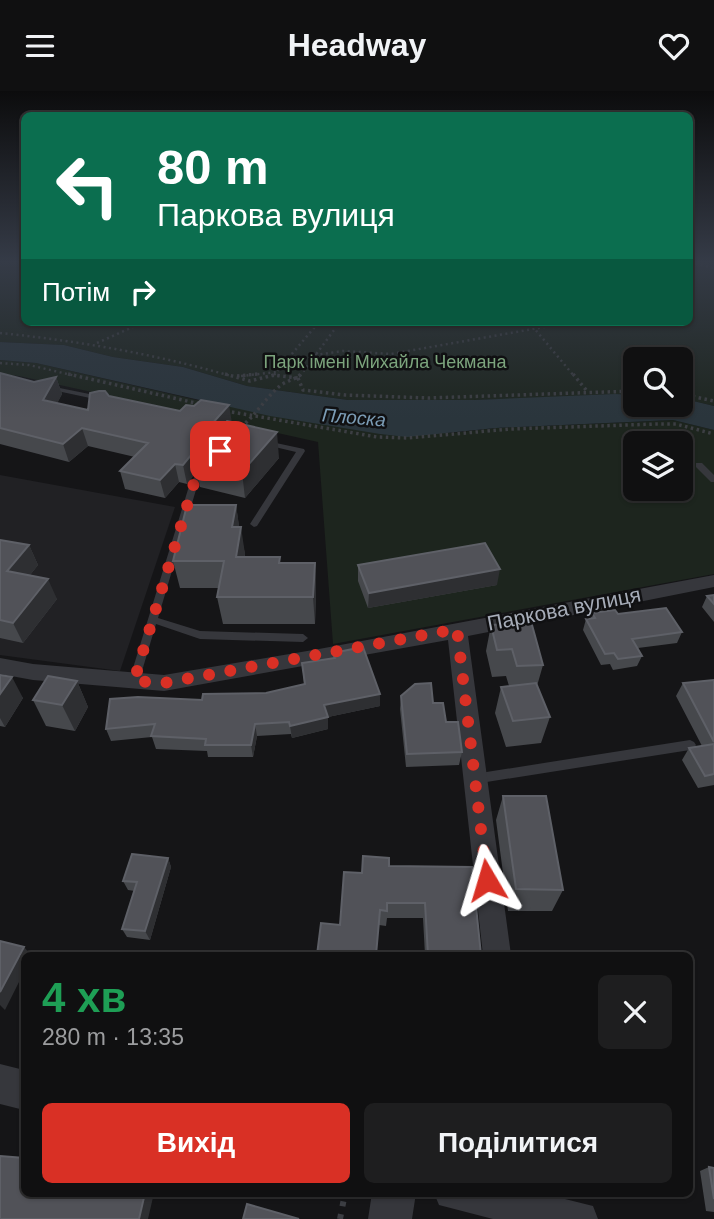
<!DOCTYPE html>
<html lang="uk">
<head>
<meta charset="utf-8">
<style>
	:root { --surface:#101011; --page:#1e1e1f; --text:#f1f3f6; --muted:#9c9d9f; --line:#303031; --accent:#d93025 }
	body { margin:0; font-family:Helvetica,sans-serif; background:var(--page); color:var(--text); height:100vh; display:flex; flex-direction:column; font-size:26px; white-space:nowrap }
	* { box-sizing:border-box; margin:0 }
	p { font-size:23px; color:var(--muted) }
	.icon { flex:none; width:38px; height:38px; fill:none; stroke:currentColor; stroke-width:2; stroke-linecap:round; stroke-linejoin:round }
	.map { position:relative; flex:1; overflow:hidden }
	.side { position:absolute; left:21px; top:861px; width:672px; height:245px; display:flex; flex-direction:column; background:var(--surface); border-radius:10px; box-shadow:0 2px 5px #0004,0 0 0 2px var(--line) }
	.side>* { flex:none }
	.banner { position:absolute; left:21px; top:21px; width:672px; height:214px; border-radius:10px; box-shadow:0 2px 5px #0004,0 0 0 2px var(--line); background:#0b6e4f; color:#fff; overflow:hidden }
	.tools { position:absolute; left:623px; top:256px; display:grid; gap:14px }
	.tools a { display:grid; place-items:center; width:70px; height:70px; border-radius:10px; background:var(--surface); box-shadow:0 2px 5px #0004,0 0 0 2px var(--line); font-size:35px }
	.pin { position:absolute; display:grid; place-items:center; width:60px; height:60px; color:#fff; margin:-30px; border-radius:14px; box-shadow:0 4px 10px #0006 }
	.me { position:absolute; width:77px; margin:-38px; rotate:353deg; stroke-linejoin:round; filter:drop-shadow(0 0 5px #0008) }
	.turn { display:flex; align-items:center; gap:24px; height:147px; padding:0 21px; font-size:32px }
	.turn .icon { width:91px; height:91px; stroke-width:2.5 }
	.turn b { display:block; font-size:49px; line-height:60px }
	.then { display:flex; align-items:center; height:66px; padding:0 21px; background:#0003; gap:14px; font-size:26px }
	.round { display:grid; place-items:center; flex:none; width:74px; height:74px; border-radius:10px; background:var(--page) }
	.head { display:flex; align-items:center; justify-content:space-between; height:119px; padding:0 21px }
	h1 { font-size:42px; font-weight:700; line-height:52px; color:#1e9e55 }
	.button { display:flex; gap:14px; margin-top:auto; padding:14px 21px }
	.button a { flex:1; height:80px; border-radius:10px; background:var(--accent); color:#fff; font-size:28px; font-weight:700; line-height:80px; text-align:center }
	.button a+a { background:var(--page); color:var(--text) }
	header { display:flex; justify-content:space-between; align-items:center; height:91px; padding:0 21px; background:var(--surface); font-size:32px; font-weight:700 }
	.map>svg:first-child { display:block }
	.built { fill:#212124 }
	.green { fill:#1d251e; fill-rule:evenodd }
	.water { fill:#2a353c }
	.lines { fill:none; stroke-linecap:round; stroke-linejoin:round }
	.path-far2 { stroke:#3c3e43; stroke-width:2.5; stroke-dasharray:2 3.5; stroke-linecap:butt }
	.path-far1 { stroke:#3c3e43; stroke-width:3.5; stroke-dasharray:2.5 3.5; stroke-linecap:butt }
	.path { stroke:#3c3e43; stroke-width:6; stroke-dasharray:5 8; stroke-linecap:butt }
	.service { fill:#36373c; fill-rule:evenodd }
	.minor { fill:#36373c; fill-rule:evenodd }
	.tertiary { fill:#36373c; fill-rule:evenodd }
	.wall { fill:#46484c }
	.shaded-wall { fill:#2e2f32 }
	.building { fill:#515258; stroke:#5e6067; stroke-width:2 }
	.route { stroke:#d93025; stroke-width:12; stroke-dasharray:0 21.6 }
	.labels { text-anchor:middle; stroke-width:5; stroke-linejoin:round; paint-order:stroke }
	.far-park-label { font-size:18px; fill:#7ca47d; stroke:#101012 }
	.far-water-label { font-size:19px; font-style:italic; fill:#7b9cb5; stroke:#101012 }
	.street-label { font-size:21px; fill:#a6acb8; stroke:#101012 }
</style>
</head>
<body>
<header><svg class="icon" aria-label="menu" viewBox="0 0 24 24"><path d="M4 6h16M4 12h16M4 18h16"/></svg>Headway<svg class="icon" aria-label="heart" viewBox="0 0 24 24"><path d="M12 20l-8-8c-3-5 5-10 8-4 3-6 11-1 8 4z"/></svg></header>
<div class="map">
<svg width="714" height="1128" viewBox="0 0 714 1128">
	<rect width="100%" height="100%" fill="#151517"/>
	<!-- built -->
	<path class="built" d="M 0,384 L 175,416 L 120,580 L 0,564 Z"/>
	<!-- green -->
	<path class="green" d="M 0,170 L 24,170 L 24,231 L 690,231 L 690,170 L 714,170 L 714,315 L 681,307 L 681,268 L 635,268 L 635,304 L 474,309 L 348,309 L 247,295 L 183,276 L 113,266 L 64,254 L 0,251 Z
		M 0,269 L 36,272 L 214,313 L 451,342 L 496,337 L 673,329 L 714,339 L 714,483 L 333,553 L 318,351 L 19,285 L 0,283 ZM 635,352 L 681,352 L 681,397 L 635,397 Z"/>
	<!-- water -->
	<path class="water" d="M 0,251 L 64,254 L 113,266 L 183,276 L 247,295 L 348,309 L 474,309 L 615,303 L 635,304 L 635,313 L 681,313 L 681,307 L 714,315 L 714,339 L 673,329 L 496,337 L 407,346 L 380,343 L 270,325 L 36,272 L 0,269 Z"/>
	<g class="lines">
		<!-- path-far2 -->
		<path class="path-far2" d="M 690,171 L 714,177
			M 529,231 L 574,285
			M 0,242 C 79,250 155,263 231,285
			M 97,252 L 144,231
			M 315,264 L 343,260 L 391,263 L 573,231
			M 0,272 L 29,274 L 76,285
			M 274,284 L 319,231
			M 241,285 L 277,281
			M 272,285 L 279,285
			M 300,285 L 340,231"/>
		<!-- path-far1 -->
		<path class="path-far1" d="M 68,283 L 200,313
			M 225,283 L 250,290 L 274,284 L 298,287
			M 573,283 L 587,300
			M 237,285 L 258,283
			M 298,287 L 303,299 L 345,304 L 428,307 L 635,300
			M 681,303 L 714,310
			M 226,320 L 377,346 L 408,347 L 511,338 L 656,333 L 676,333 L 714,343
			M 241,336 C 256,324 266,306 281,294 C 288,289 295,289 301,283"/>
		<!-- path -->
		<path class="path" d="M 340,1128 L 345,1102"/>
		<!-- service -->
		<path class="service" d="M 45,294 L 104,306 L 108,308 L 104,310 L 48,298 L 45,298 Z
			M 262,349 L 304,358 L 305,360 L 257,435 L 254,436 L 250,433 L 296,361 L 262,353 Z
			M 696,372 L 702,372 L 714,384 L 714,391 L 711,391 L 696,376 Z
			M 203,375 L 209,375 L 210,377 L 198,392 L 158,527 L 200,540 L 303,543 L 308,547 L 303,551 L 200,548 L 156,533 L 139,590 L 138,593 L 130,593 L 129,590 L 190,392 Z
			M 690,649 L 694,651 L 696,654 L 694,657 L 690,659 L 474,693 L 470,692 L 468,688 L 470,684 L 474,683 Z"/>
		<!-- minor -->
		<path class="minor" d="M 714,484 L 714,496 L 468,545 L 511,864 L 483,864 L 448,549 L 164,600 L 33,589 L 0,583 L 0,567 L 33,573 L 164,584 L 319,558 Z
			M 434,1102 L 541,1102 L 593,1115 L 598,1128 L 493,1128 L 439,1114 Z"/>
		<!-- tertiary -->
		<path class="tertiary" d="M 0,973 L 24,979 L 24,1019 L 0,1013 Z
			M 372,1102 L 416,1102 L 412,1128 L 368,1128 Z"/>
	</g>
	<!-- wall -->
	<path class="wall" d="M 0,282 L 34,291 L 56,286 L 62,303 L 57,312 L 88,319 L 109,305 L 232,331 L 279,367 L 245,407 L 200,396 L 197,380 L 187,393 L 179,391 L 165,407 L 125,398 L 120,380 L 135,366 L 88,355 L 69,371 L 0,353 Z
		M 236,414 L 239,436 L 245,463 L 245,466 L 280,472 L 315,472 L 316,498 L 315,533 L 223,533 L 217,506 L 219,497 L 180,497 L 173,470 Z
		M 0,449 L 29,454 L 38,474 L 30,484 L 57,508 L 23,552 L 0,547 Z
		M 358,474 L 497,494 L 368,517 L 358,490 Z
		M 714,504 L 714,531 L 702,516 L 707,505 Z
		M 592,522 L 618,523 L 682,541 L 677,552 L 638,557 L 642,565 L 637,575 L 613,579 L 610,573 L 601,574 L 583,539 L 586,528 L 590,528 Z
		M 505,524 L 543,574 L 537,595 L 550,626 L 541,652 L 506,656 L 495,622 L 501,596 L 509,595 L 506,585 L 492,586 L 486,560 L 491,534 L 503,533 Z
		M 333,562 L 380,615 L 328,626 L 328,638 L 292,647 L 291,643 L 257,645 L 253,666 L 208,666 L 207,660 L 156,658 L 152,646 L 111,650 L 106,638 L 202,609 L 266,602 L 304,593 L 302,572 L 333,567 Z
		M 0,584 L 23,607 L 5,636 L 0,635 Z
		M 714,589 L 714,694 L 698,697 L 682,669 L 689,657 L 702,655 L 676,605 L 683,592 Z
		M 77,590 L 88,616 L 75,640 L 46,635 L 33,609 Z
		M 401,605 L 433,612 L 446,631 L 462,661 L 459,674 L 406,676 L 400,618 Z
		M 503,705 L 563,799 L 552,820 L 508,820 L 496,729 Z
		M 168,767 L 171,776 L 150,849 L 127,846 L 122,838 L 135,800 L 128,799 L 123,790 Z
		M 389,775 L 481,864 L 425,864 L 423,827 L 387,827 L 386,835 L 379,834 L 362,782 Z
		M 709,1076 L 714,1077 L 714,1121 L 706,1120 L 700,1080 Z"/>
	<!-- shaded-wall -->
	<path class="shaded-wall" d="M 56,286 L 62,303 L 50,327 L 43,309 Z
		M 229,314 L 232,332 L 195,370 L 197,380 L 187,393 L 183,374 L 211,334 Z
		M 82,337 L 88,355 L 69,371 L 63,353 Z
		M 277,341 L 279,367 L 245,407 L 242,381 Z
		M 175,373 L 179,391 L 165,407 L 160,389 Z
		M 236,414 L 240,441 L 232,436 Z
		M 241,436 L 245,463 L 241,493 L 236,466 Z
		M 29,454 L 38,474 L 17,500 L 7,480 Z
		M 315,472 L 316,498 L 315,533 L 313,506 Z
		M 500,478 L 497,494 L 368,517 L 369,502 Z
		M 48,488 L 57,508 L 23,552 L 13,532 Z
		M 12,586 L 23,607 L 5,636 L 0,627 L 0,603 Z
		M 77,590 L 88,616 L 75,640 L 62,614 Z
		M 380,603 L 380,615 L 328,626 L 328,638 L 292,647 L 290,635 L 324,614 Z
		M 255,633 L 257,645 L 253,666 L 251,654 Z
		M 168,767 L 171,776 L 150,849 L 145,840 Z
		M 24,856 L 31,864 L 24,864 L 24,881 L 5,919 L 0,914 L 0,901 Z
		M 145,1102 L 154,1102 L 148,1128 L 139,1128 Z"/>
	<!-- building -->
	<path class="building" d="M 0,282 L 34,291 L 56,286 L 43,309 L 88,319 L 90,302 L 99,300 L 105,300 L 109,305 L 180,320 L 186,314 L 194,315 L 201,309 L 229,314 L 211,334 L 215,335 L 183,374 L 175,373 L 160,389 L 120,380 L 148,352 L 82,337 L 63,353 L 0,337 Z
		M 227,330 L 277,341 L 242,381 L 195,370 Z
		M 187,414 L 236,414 L 232,436 L 241,436 L 236,466 L 280,466 L 279,472 L 315,472 L 313,506 L 217,506 L 224,470 L 173,470 Z
		M 0,449 L 29,454 L 7,480 L 48,488 L 13,532 L 0,529 Z
		M 485,452 L 500,478 L 369,502 L 358,474 Z
		M 714,504 L 714,513 L 707,505 Z
		M 666,517 L 682,541 L 632,548 L 642,565 L 618,568 L 614,562 L 605,563 L 586,528 L 595,527 L 592,522 L 615,519 L 618,523 Z
		M 529,523 L 543,574 L 517,575 L 512,558 L 497,559 L 491,534 L 508,533 L 505,524 Z
		M 363,556 L 380,603 L 324,614 L 328,626 L 290,635 L 289,631 L 255,633 L 251,654 L 205,654 L 206,648 L 151,645 L 155,633 L 106,638 L 110,608 L 138,606 L 202,609 L 203,603 L 266,602 L 305,593 L 302,572 L 335,567 L 333,562 Z
		M 0,584 L 12,586 L 0,603 Z
		M 48,585 L 77,590 L 62,614 L 33,609 Z
		M 714,589 L 714,651 L 683,592 Z
		M 431,592 L 433,612 L 443,612 L 446,631 L 458,631 L 462,661 L 407,663 L 401,605 L 415,593 Z
		M 536,592 L 550,626 L 513,630 L 501,596 Z
		M 714,653 L 714,683 L 705,685 L 689,657 Z
		M 503,705 L 546,705 L 563,799 L 516,798 Z
		M 132,763 L 168,767 L 145,840 L 122,838 L 137,791 L 123,790 Z
		M 363,765 L 389,767 L 389,775 L 472,776 L 481,864 L 428,864 L 425,812 L 387,812 L 387,820 L 380,819 L 376,864 L 317,864 L 321,832 L 340,834 L 344,781 L 362,782 Z
		M 0,850 L 24,856 L 0,901 Z
		M 221,860 L 247,862 L 246,864 L 220,864 Z
		M 0,1065 L 24,1067 L 24,1102 L 145,1102 L 139,1128 L 0,1128 Z
		M 709,1076 L 714,1077 L 714,1108 Z
		M 247,1113 L 299,1128 L 243,1128 Z"/>
	<!-- sky -->
	<linearGradient id="sky" x2="0" y2="1"><stop stop-color="#0c0c0d"/><stop offset="0.52" stop-color="#353b47"/><stop offset="1" stop-color="#353b47" stop-opacity="0"/></linearGradient>
	<rect width="714" height="328" fill="url(#sky)"/>
	<g class="lines">
		<!-- route -->
		<path class="route" d="M 220,360 L 194,392 L 134,590 L 164,592 L 457,538 L 487,789"/>
	</g>
	<g class="labels">
		<!-- far-park labels -->
		<g class="far-park-label">
			<text x="385" y="277">Парк імені Михайла Чекмана</text>
		</g>
		<!-- far-water labels -->
		<g class="far-water-label">
			<text transform="translate(354 326) rotate(5)" y="7">Плоска</text>
		</g>
		<!-- street labels -->
		<g class="street-label">
			<text transform="translate(564 518) rotate(-11)" y="7">Паркова вулиця</text>
		</g>
	</g>
</svg>
<div class="tools">
<a><svg class="icon" aria-label="search" viewBox="0 0 24 24"><circle cx="10" cy="10" r="6"/><path d="M15 15l6 6"/></svg></a>
<a><svg class="icon" aria-label="layers" viewBox="0 0 24 24"><path d="M12 4l9 5-9 5-9-5zM3 14l9 5 9-5"/></svg></a>
</div>
<div class="pin" style="left:220px;top:360px;background:#d93025"><svg class="icon" aria-label="arrive" viewBox="0 0 24 24"><path d="M6 21V4h12l-3 4 3 4H6"/></svg></div>
<svg class="me" style="left:487px;top:789px" viewBox="-20 -20 40 40"><path d="M0-17L14 15 0 8-14 15z" fill="#d93025" stroke="#fff" stroke-width="4"/></svg>
<div class="banner">
<div class="turn"><svg class="icon" aria-label="left" viewBox="0 0 24 24"><path d="M17 20v-9H6M10 6l-5 5 5 5"/></svg><div><b>80 m</b>Паркова вулиця</div></div>
<div class="then">Потім<svg class="icon" aria-label="right" viewBox="0 0 24 24"><path d="M7 20v-9h11M14 6l5 5-5 5"/></svg></div>
</div>
<section class="side">
<div class="head"><div><h1>4 хв</h1><p>280 m · 13:35</p></div><a class="round"><svg class="icon" aria-label="close" viewBox="0 0 24 24"><path d="M6 6l12 12M18 6L6 18"/></svg></a></div>
<div class="button"><a>Вихід</a><a>Поділитися</a></div>
</section>
</div>
</body>
</html>
